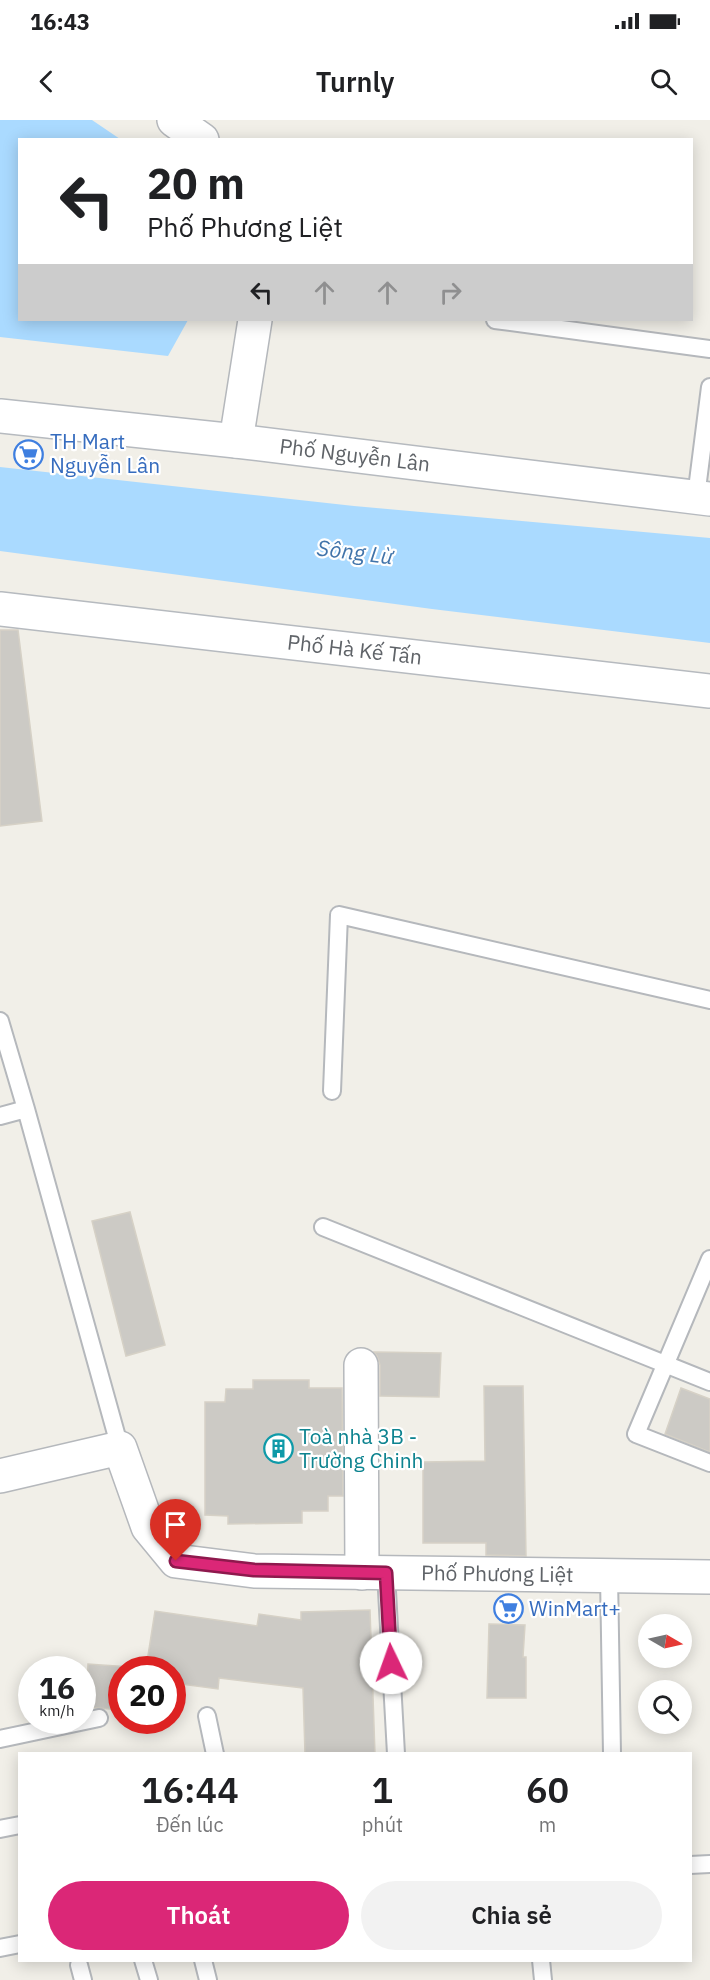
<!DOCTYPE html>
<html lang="vi">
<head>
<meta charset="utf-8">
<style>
	:root { --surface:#fff; --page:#f2f2f2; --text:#202124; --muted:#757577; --accent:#db2777 }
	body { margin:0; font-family:"IBM Plex Sans",sans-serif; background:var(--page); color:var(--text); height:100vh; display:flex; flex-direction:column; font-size:22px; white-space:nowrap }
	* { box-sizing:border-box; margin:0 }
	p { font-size:20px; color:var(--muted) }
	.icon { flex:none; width:33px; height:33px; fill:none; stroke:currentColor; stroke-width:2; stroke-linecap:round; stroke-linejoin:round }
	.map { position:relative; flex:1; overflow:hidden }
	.side { position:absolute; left:18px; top:1632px; width:674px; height:210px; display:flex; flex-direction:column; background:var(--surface); border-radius:0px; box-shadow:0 3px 15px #0003 }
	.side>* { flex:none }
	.hud { position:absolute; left:18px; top:18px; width:675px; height:183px; border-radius:0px; box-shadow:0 3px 15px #0003; background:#fff; color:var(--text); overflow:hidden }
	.needle { width:39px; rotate:99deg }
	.fabs { position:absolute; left:638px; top:1494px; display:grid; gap:12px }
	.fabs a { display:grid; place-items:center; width:54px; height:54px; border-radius:50%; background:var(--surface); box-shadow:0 3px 15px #0003; font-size:30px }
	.speed { position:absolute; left:18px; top:1536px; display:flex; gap:12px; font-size:30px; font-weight:700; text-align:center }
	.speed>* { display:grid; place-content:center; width:78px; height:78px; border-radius:50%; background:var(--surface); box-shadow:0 3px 15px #0003; line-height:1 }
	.speed small { font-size:15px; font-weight:400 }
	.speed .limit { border:9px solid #d22; background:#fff; color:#111 }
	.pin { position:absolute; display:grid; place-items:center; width:51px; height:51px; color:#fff; margin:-62px -26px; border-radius:50% 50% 50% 0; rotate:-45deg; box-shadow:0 0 6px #0007 }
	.pin .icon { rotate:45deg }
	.me { position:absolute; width:66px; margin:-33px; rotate:357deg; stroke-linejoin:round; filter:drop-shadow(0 0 4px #0008) }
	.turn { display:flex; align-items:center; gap:21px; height:126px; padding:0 30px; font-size:27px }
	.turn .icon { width:78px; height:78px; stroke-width:2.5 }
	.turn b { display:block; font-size:42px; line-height:51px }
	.lanes { display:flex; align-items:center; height:57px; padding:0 30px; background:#0003; justify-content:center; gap:30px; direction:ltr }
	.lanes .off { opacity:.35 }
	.eta { display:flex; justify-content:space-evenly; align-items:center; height:102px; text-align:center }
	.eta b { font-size:36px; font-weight:600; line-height:42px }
	.primary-button { display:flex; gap:12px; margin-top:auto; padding:12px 30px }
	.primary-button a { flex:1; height:69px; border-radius:36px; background:var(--accent); color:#fff; font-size:24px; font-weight:600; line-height:69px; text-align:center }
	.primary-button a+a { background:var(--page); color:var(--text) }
	.status { display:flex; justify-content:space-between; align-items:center; height:42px; padding:0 30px; background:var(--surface); direction:ltr }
	.status svg { height:16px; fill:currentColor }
	header { display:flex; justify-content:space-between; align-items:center; height:78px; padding:0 30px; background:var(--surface); font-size:27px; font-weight:600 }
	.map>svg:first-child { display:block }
	.water { fill:#aadaff }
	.building { fill:#cccac5; stroke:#d6d1c6; stroke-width:1.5 }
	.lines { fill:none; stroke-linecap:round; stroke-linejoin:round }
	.lane-casing { stroke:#b5b8bc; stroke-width:20 }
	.street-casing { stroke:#b5b8bc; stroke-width:36 }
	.secondary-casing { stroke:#b6babf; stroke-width:36 }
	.lane { stroke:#fff; stroke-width:16 }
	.street { stroke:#fff; stroke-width:33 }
	.secondary { stroke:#fff; stroke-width:33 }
	.route-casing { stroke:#8e194d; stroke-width:15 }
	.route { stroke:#db2777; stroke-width:10 }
	.labels { text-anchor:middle; stroke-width:4.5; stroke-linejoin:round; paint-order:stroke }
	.shop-label { font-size:21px; fill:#366cbe; stroke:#fff; text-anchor:start }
	.street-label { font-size:21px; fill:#5f6368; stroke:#fff }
	.culture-label { font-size:21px; fill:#0d838f; stroke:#fff; text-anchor:start }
	.water-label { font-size:22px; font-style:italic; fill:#4174aa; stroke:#fff }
</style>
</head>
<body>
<div class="status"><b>16:43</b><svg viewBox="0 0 49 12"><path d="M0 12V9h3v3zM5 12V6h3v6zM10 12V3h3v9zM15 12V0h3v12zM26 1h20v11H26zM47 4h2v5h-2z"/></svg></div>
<header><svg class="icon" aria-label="back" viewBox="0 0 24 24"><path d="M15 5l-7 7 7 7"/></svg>Turnly<svg class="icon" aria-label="search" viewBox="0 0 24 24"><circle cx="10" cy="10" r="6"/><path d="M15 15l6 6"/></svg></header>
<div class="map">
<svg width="710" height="1860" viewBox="0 0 710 1860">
	<rect width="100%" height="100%" fill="#f1efe8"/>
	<!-- water -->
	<path class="water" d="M 0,0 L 92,0 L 120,19 L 20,20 L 20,200 L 188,200 L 168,236 L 0,217 Z
		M 0,347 L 354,386 L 710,418 L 710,523 L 432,489 L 0,431 Z"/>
	<!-- building -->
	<path class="building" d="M 0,510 L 18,510 L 42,701 L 0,706 Z
		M 130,1092 L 165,1225 L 126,1236 L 92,1101 Z
		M 374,1232 L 441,1233 L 439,1277 L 380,1276 L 380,1245 L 377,1236 Z
		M 253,1260 L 309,1260 L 309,1268 L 342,1268 L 343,1376 L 328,1376 L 328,1391 L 302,1391 L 302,1403 L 228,1404 L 228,1396 L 205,1395 L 205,1282 L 225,1282 L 226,1269 L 253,1269 Z
		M 484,1266 L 523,1266 L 526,1436 L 486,1435 L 486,1423 L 423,1423 L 423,1342 L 485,1341 Z
		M 681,1268 L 710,1279 L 710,1332 L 665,1314 Z
		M 370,1490 L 375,1634 L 305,1634 L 303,1568 L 219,1558 L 218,1569 L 181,1564 L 177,1591 L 172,1590 L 172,1550 L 122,1550 L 122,1590 L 86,1587 L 88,1544 L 146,1548 L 155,1491 L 257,1506 L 259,1494 L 301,1500 L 301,1492 Z
		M 489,1504 L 525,1505 L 523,1537 L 526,1537 L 526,1578 L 487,1578 Z"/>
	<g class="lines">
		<defs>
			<path id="lane" d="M 495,200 L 710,229
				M 696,377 L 710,267
				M 0,901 L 26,989 L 120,1328
				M 332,971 L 339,795 L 710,880
				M 0,996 L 26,989
				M 323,1107 L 710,1262
				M 710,1139 L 636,1314 L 710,1343
				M 386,1453 L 396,1634
				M 609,1456 L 612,1634
				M 207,1596 L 215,1634
				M 0,1619 L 99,1598
				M 0,1709 L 20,1705
				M 690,1745 L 710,1744
				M 0,1828 L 20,1824
				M 143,1840 L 149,1860
				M 203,1840 L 208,1860
				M 541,1840 L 543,1860
				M 79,1845 L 83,1860"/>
			<g id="street">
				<path d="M 174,0 L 202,20"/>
				<path d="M 236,321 L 255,200"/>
				<path d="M 361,1245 L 362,1453"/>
				<path id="s1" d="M 0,1356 L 120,1328 L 148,1407 L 176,1441 L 254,1451 L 710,1457"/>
			</g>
			<g id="secondary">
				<path id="s2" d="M 0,296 L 236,321 L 710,379"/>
				<path id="s3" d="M 0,489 L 710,571"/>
			</g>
		</defs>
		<!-- lane casing -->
		<use href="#lane" class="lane-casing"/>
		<!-- street casing -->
		<use href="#street" class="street-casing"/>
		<!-- secondary casing -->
		<use href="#secondary" class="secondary-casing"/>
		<!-- lane -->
		<use href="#lane" class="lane"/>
		<!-- street -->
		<use href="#street" class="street"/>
		<!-- secondary -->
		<use href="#secondary" class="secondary"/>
	</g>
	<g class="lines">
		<defs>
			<path id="route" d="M 176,1441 L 254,1450 L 386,1453 L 391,1543"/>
		</defs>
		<!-- route casing -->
		<use href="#route" class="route-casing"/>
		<!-- route -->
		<use href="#route" class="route"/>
	</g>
	<!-- icons -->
	<defs>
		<symbol id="supermarket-ring" viewBox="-11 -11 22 22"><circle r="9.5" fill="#fff" stroke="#3f7fe0" stroke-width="1.5"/><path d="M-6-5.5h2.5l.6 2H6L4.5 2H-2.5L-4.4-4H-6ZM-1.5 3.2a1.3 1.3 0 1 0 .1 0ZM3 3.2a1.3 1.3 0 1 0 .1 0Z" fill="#3f7fe0"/></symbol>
		<symbol id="building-ring" viewBox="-11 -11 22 22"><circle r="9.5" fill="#fff" stroke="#0f9aa8" stroke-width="1.5"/><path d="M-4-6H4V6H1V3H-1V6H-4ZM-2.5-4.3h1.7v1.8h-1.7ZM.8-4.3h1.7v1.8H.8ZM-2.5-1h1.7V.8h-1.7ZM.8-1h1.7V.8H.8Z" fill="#0f9aa8"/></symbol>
	</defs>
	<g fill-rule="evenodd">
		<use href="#supermarket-ring" x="12" y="318" width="33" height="33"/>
		<use href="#building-ring" x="262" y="1312" width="33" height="33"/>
		<use href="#supermarket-ring" x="492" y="1472" width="33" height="33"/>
	</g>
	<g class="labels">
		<!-- shop labels -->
		<g class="shop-label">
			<text x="50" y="329">TH Mart<tspan x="50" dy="24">Nguyễn Lân</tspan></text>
			<text x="529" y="1496">WinMart+</text>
		</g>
		<!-- street labels -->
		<g class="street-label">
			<text dy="7" stroke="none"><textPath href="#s2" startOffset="357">Phố Nguyễn Lân</textPath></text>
			<text dy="7" stroke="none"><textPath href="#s3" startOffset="357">Phố Hà Kế Tấn</textPath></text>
			<text dy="7" stroke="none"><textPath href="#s1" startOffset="573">Phố Phương Liệt</textPath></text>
		</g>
		<!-- culture labels -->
		<g class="culture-label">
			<text x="299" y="1324">Toà nhà 3B -<tspan x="299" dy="24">Trường Chinh</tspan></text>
		</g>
		<!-- water labels -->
		<g class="water-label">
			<text transform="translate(355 432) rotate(7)" y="8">Sông Lừ</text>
		</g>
	</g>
</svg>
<div class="fabs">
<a><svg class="needle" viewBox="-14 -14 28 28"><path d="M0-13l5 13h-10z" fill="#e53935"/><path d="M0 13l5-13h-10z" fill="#757577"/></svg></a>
<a><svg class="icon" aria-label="search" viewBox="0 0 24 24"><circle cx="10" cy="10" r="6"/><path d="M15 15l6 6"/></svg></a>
</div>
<div class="speed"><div>16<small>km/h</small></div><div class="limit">20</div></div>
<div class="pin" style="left:176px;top:1441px;background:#d93025"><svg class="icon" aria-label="arrive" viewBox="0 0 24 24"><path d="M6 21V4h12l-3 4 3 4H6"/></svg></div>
<svg class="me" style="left:391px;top:1543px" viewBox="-20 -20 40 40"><circle r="19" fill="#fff"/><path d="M0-13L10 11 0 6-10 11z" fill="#db2777"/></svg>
<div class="hud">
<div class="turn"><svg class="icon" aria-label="left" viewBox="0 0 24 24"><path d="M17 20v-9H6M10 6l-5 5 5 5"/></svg><div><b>20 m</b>Phố Phương Liệt</div></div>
<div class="lanes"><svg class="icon" aria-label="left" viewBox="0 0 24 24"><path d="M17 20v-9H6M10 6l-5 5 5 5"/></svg><svg class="icon off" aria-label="ahead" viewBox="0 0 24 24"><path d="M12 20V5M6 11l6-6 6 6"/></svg><svg class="icon off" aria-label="ahead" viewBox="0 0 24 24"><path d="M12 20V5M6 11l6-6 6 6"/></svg><svg class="icon off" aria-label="right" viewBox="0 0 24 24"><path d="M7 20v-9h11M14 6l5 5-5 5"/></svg></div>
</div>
<section class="side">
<div class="eta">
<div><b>16:44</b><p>Đến lúc</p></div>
<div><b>1</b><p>phút</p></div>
<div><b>60</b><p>m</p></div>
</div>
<div class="primary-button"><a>Thoát</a><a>Chia sẻ</a></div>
</section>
</div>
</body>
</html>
